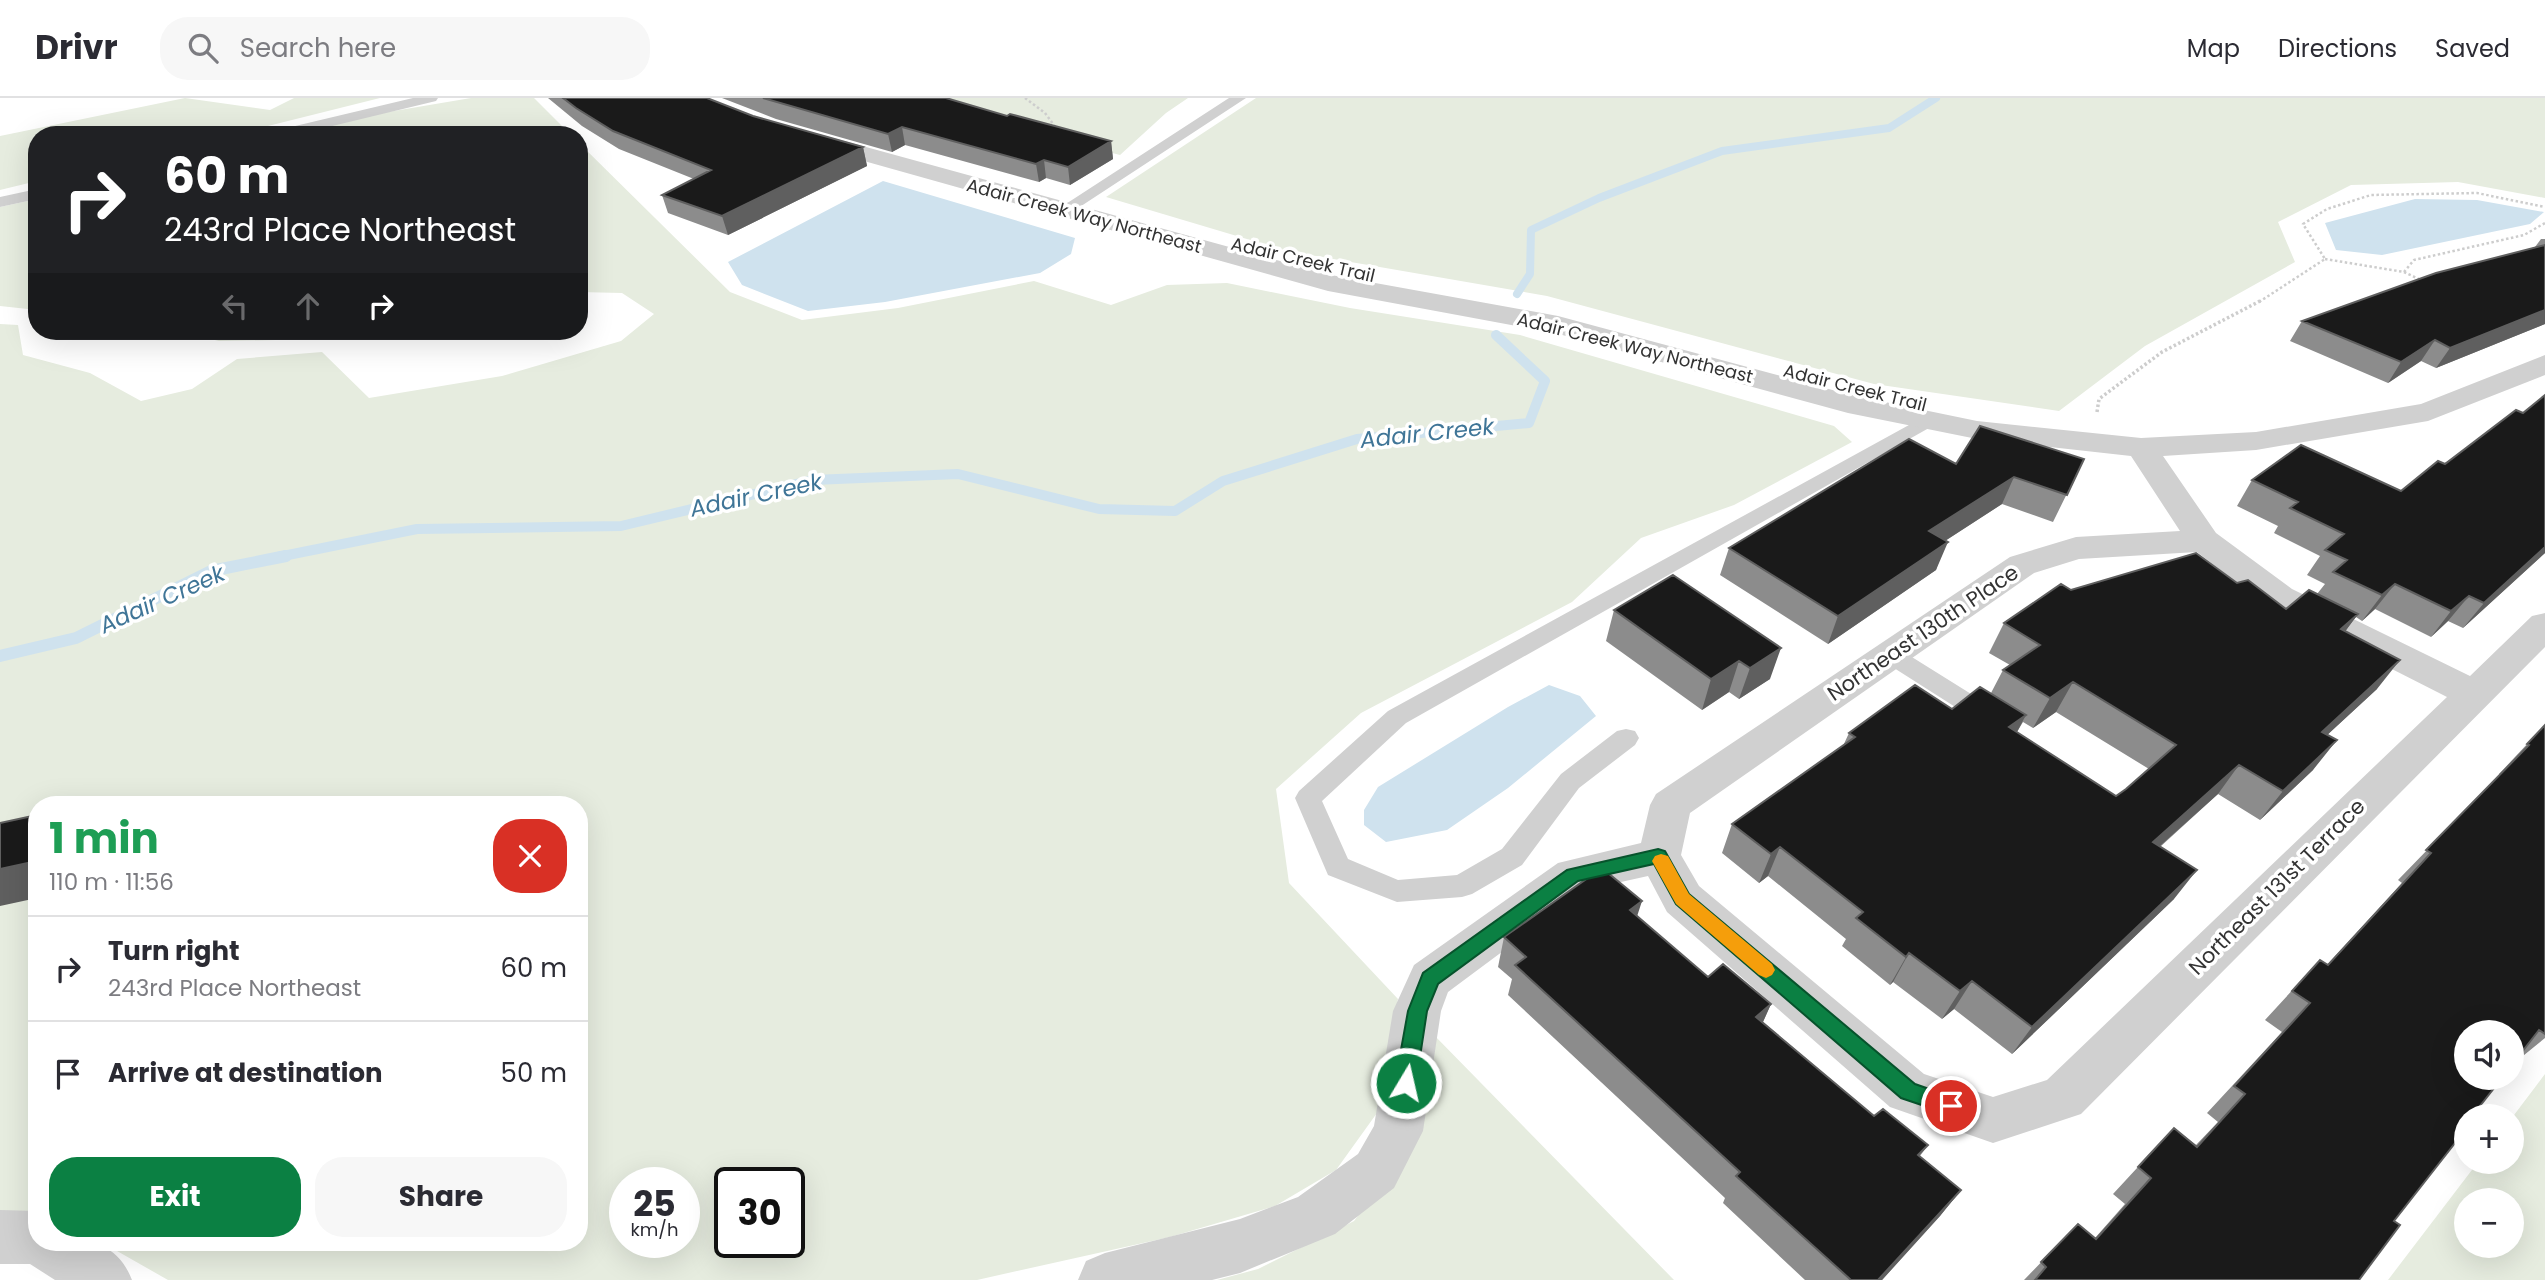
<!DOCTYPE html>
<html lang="en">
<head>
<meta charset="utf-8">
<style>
	:root { --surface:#fff; --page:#f7f7f7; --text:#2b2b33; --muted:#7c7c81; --line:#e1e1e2; --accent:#0b8043 }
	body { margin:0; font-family:Poppins,sans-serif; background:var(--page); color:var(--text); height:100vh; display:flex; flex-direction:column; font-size:26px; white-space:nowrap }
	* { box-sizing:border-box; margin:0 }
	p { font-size:23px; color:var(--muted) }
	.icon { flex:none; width:38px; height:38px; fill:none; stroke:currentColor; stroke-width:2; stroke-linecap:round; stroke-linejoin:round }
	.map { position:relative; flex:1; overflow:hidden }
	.drawer { position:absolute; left:28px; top:698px; width:560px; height:455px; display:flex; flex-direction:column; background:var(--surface); border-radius:28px; box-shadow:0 7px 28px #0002 }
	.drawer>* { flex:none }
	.top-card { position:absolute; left:28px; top:28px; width:560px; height:214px; border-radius:28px; box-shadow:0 7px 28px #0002; background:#202124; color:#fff; overflow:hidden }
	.fabs { position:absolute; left:2454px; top:922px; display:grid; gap:14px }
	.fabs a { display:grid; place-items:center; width:70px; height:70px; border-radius:50%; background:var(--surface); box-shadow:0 7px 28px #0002; font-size:35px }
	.speed { position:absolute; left:609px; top:1069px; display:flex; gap:14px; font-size:35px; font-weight:700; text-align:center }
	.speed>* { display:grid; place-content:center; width:91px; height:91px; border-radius:50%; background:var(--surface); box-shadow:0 7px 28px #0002; line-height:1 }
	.speed small { font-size:18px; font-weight:400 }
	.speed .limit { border:4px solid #111; border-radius:10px; background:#fff; color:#111 }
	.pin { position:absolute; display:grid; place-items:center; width:60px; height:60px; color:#fff; margin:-30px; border:4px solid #fff; border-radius:50%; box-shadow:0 2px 7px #0007 }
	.me { position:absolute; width:77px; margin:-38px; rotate:9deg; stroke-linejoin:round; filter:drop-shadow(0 0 5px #0008) }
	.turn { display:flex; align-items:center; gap:24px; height:147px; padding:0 21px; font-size:32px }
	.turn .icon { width:91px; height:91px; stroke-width:2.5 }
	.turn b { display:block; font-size:49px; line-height:60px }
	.lanes { display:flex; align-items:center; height:66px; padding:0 21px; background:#0003; justify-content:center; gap:35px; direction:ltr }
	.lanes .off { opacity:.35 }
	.round { display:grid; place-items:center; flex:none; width:74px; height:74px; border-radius:28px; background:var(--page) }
	.summary { display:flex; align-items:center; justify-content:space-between; height:119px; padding:0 21px }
	h1 { font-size:42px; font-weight:700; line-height:52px; color:#1e9e55 }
	.primary-button { display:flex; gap:14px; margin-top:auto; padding:14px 21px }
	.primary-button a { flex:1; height:80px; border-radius:28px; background:var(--accent); color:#fff; font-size:28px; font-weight:700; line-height:80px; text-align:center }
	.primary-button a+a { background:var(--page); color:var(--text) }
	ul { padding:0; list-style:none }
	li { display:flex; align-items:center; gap:21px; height:105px; padding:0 21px; border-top:2px solid var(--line) }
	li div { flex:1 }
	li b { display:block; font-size:26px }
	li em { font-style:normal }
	header { display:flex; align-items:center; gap:42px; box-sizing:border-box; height:98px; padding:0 35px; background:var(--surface); border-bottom:2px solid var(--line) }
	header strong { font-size:33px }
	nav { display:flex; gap:38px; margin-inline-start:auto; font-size:24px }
	.search { width:490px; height:63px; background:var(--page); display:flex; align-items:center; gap:18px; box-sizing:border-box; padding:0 24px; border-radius:28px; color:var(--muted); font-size:26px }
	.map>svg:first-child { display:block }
	.green { fill:#e6ecdf; fill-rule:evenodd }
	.water { fill:#cfe2ee }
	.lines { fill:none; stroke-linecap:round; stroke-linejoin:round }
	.stream-far2 { stroke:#cfe2ee; stroke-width:8 }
	.stream-far1 { stroke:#cfe2ee; stroke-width:10 }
	.stream { stroke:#cfe2ee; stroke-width:12 }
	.path-far1 { stroke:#cdcdcd; stroke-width:2.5; stroke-dasharray:2.5 2.5; stroke-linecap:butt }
	.path { stroke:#cdcdcd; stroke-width:3.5; stroke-dasharray:2.5 2.5; stroke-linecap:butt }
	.lane { fill:#d0d0d0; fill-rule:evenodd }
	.street { fill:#d0d0d0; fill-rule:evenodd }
	.wall { fill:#8c8c8c; fill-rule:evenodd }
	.shaded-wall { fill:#5f5f5f }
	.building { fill:#1a1a1a; stroke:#5f5f5f; stroke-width:2 }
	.route { fill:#0b8043; stroke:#07532c; stroke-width:2 }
	.slow { fill:#f59e0b }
	.labels { text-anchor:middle; stroke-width:7; stroke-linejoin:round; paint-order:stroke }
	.far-street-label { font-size:18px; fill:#333; stroke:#fff }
	.street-label { font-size:21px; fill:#333; stroke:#fff }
	.water-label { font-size:23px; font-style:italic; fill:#3f7597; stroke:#fff }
</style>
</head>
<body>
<header>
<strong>Drivr</strong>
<div class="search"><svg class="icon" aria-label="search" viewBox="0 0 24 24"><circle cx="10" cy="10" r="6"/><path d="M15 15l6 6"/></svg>Search here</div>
<nav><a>Map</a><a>Directions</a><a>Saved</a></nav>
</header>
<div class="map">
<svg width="2545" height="1182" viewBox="0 0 2545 1182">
	<rect width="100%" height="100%" fill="#fff"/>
	<!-- green -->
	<path class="green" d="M 185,0 L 270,12 L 294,0 L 380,0 L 232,37 L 37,37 L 37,83 L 0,92 L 0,38 Z
		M 471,0 L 534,0 L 571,37 L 294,37 L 376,16 Z
		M 913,0 L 1188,0 L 1166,15 L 1120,57 L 1012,29 Z
		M 1256,0 L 2545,0 L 2545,100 L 2458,84 L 2351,87 L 2278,124 L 2295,164 L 2145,248 L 2059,313 L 1874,286 L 1547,198 L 1287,153 L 1106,99 Z
		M 579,45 L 730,194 L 802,222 L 898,210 L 1034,183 L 1111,207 L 1167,187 L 1227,185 L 1350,210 L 1520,237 L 1834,328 L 1852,344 L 1734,407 L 1641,440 L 1572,504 L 1361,615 L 1276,691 L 1289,785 L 1398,901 L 1377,1015 L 1336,1072 L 1275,1108 L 1170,1139 L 977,1182 L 168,1182 L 103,1145 L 579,1144 L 579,707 L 37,707 L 37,1116 L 0,1113 L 0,226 L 18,227 L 23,257 L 90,275 L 141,303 L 192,291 L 237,261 L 322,254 L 369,300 L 502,278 L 621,243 L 654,216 L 622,195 L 579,194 ZM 625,1085 L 684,1085 L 684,1144 L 625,1144 ZM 730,1085 L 789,1085 L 789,1144 L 730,1144 Z
		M 37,101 L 37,212 L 0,208 L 0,109 Z
		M 177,233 L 340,233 L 276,242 L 219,243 Z
		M 1433,936 L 1674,1182 L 1217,1182 L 1258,1171 L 1354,1123 L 1411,1048 Z
		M 2545,976 L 2545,1182 L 2388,1182 L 2478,1064 L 2511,1064 L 2511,1021 ZM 2466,1102 L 2511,1102 L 2511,1148 L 2466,1148 Z"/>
	<!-- water -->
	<path class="water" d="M 883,83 L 1075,140 L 1071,156 L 1040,175 L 885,204 L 808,213 L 742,187 L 728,164 Z
		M 2415,101 L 2477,102 L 2544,114 L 2530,126 L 2382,157 L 2336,152 L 2325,125 Z
		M 1549,587 L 1580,598 L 1596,618 L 1508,690 L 1447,732 L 1386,744 L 1364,727 L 1364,712 L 1378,689 L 1508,609 Z"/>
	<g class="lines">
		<!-- stream-far2 -->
		<path class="stream-far2" d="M 1517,196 L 1530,176 L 1531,132 L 1599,100 L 1722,53 L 1889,30 L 1936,0"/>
		<!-- stream-far1 -->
		<path class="stream-far1" d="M 278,459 L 417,431 L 621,428 L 813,382 L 958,376 L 1099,411 L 1175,413 L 1223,383 L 1357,341 L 1529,325 L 1545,283 L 1496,237"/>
		<!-- stream -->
		<path class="stream" d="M 0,558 L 76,540 L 211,473 L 286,458"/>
		<!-- path-far1 -->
		<path class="path-far1" d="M 1025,0 L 1045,15 L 1056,30
			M 2325,161 L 2404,174 L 2423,183
			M 2404,174 L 2414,162 L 2524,137 L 2545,125
			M 2259,204 L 2325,161 L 2303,126 L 2327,111 L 2371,97 L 2477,95 L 2545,109"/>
		<!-- path -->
		<path class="path" d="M 2097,314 L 2099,301 L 2162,254 L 2262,202"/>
		<!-- lane -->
		<path class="lane" d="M 413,0 L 438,0 L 436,3 L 295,37 L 268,37 L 270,34 Z
			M 1229,0 L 1246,0 L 1069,116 L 1063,118 L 1055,113 Z
			M 37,91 L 37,101 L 0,109 L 0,99 Z
			M 1929,316 L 1936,318 L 1939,322 L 1936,326 L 1406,625 L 1322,703 L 1348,761 L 1398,782 L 1457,777 L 1502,751 L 1561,676 L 1617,633 L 1626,631 L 1635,633 L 1639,640 L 1635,647 L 1579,690 L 1522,767 L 1472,796 L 1462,799 L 1397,804 L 1328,777 L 1295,700 L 1299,693 L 1388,613 Z
			M 1891,549 L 1899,551 L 2000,614 L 2004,620 L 2000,626 L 1991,629 L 1982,626 L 1883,563 L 1879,557 L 1883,551 Z"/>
		<!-- street -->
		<path class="street" d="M 815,35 L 1331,177 L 1558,218 L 1851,297 L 1977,323 L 2141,340 L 2256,334 L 2421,306 L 2545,257 L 2545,277 L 2428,323 L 2256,352 L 2163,358 L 2216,435 L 2292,491 L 2470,578 L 2532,518 L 2545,515 L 2545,549 L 2081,1016 L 1993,1045 L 1890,1009 L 1667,814 L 1648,778 L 1585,792 L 1448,894 L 1441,913 L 1423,1033 L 1394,1090 L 1335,1136 L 1240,1175 L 1212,1182 L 1078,1182 L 1086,1163 L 1105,1155 L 1240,1121 L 1298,1099 L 1358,1056 L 1374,1028 L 1393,913 L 1414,867 L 1558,765 L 1641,745 L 1650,707 L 1656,696 L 2010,459 L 2076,439 L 2180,433 L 2131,358 L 1977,341 L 1848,315 L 1555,235 L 1328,193 L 807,47 L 803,42 L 807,37 ZM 2197,454 L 2266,507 L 2447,599 L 2047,982 L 1993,999 L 1924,976 L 1699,788 L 1681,757 L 1690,715 L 2034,475 L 2079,461 Z
			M 0,1112 L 37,1113 L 37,1144 C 79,1144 114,1136 132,1182 L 55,1182 L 30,1166 L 0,1166 Z"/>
	</g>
	<!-- wall -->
	<path class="wall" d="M 548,0 L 707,0 L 753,18 L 863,49 L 867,68 L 728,137 L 668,115 L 662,97 L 694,81 L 619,51 L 582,28 Z
		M 722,0 L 946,0 L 1007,18 L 1111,43 L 1113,61 L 1070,87 L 1046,80 L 1039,84 L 905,47 L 892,54 L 776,21 Z
		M 2541,141 L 2545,141 L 2545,226 L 2436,270 L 2421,263 L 2388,285 L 2290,243 L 2302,223 L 2535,149 Z
		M 2545,297 L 2545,455 L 2463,530 L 2448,523 L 2431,539 L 2375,511 L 2362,523 L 2356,519 L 2345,533 L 2377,591 L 2327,637 L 2313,672 L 2260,722 L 2218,696 L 2160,749 L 2174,801 L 2012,956 L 1954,911 L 1942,921 L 1893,884 L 1890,887 L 1842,848 L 1846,841 L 1768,778 L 1759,785 L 1722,755 L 1732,726 L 1843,648 L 1849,635 L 1952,611 L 1991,595 L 2003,572 L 2010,567 L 1989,555 L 2004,525 L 2071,492 L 2237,485 L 2286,511 L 2317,496 L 2325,486 L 2307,477 L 2320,458 L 2274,435 L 2278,428 L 2237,408 L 2252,382 L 2401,393 L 2523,315 ZM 2056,614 L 2149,671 L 2126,691 L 2116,698 L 2017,634 L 2023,624 L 2033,630 Z
		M 2084,361 L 2053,424 L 2002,406 L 1945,443 L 1936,472 L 1828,546 L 1720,477 L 1729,450 L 1956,366 Z
		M 1673,477 L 1770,581 L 1739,601 L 1729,594 L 1702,612 L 1606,543 L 1614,512 Z
		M 2545,627 L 2545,940 L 2513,966 L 2472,1018 L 2394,1123 L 2359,1182 L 2024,1182 L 2078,1126 L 2095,1140 L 2125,1106 L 2113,1096 L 2174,1030 L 2196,1047 L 2218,1024 L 2207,1015 L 2282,934 L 2265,922 L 2320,862 L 2327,867 L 2402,785 L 2398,782 L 2500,677 L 2499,676 Z
		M 1637,818 L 1708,879 L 1771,906 L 1763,924 L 1874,1018 L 1928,1047 L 1920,1058 L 1961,1092 L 1940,1118 L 1882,1182 L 1805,1182 L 1723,1105 L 1725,1100 L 1508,897 L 1512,881 L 1498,869 L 1504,839 Z"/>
	<!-- shaded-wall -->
	<path class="shaded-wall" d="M 902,29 L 905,47 L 892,54 L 888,36 Z
		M 1111,43 L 1113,61 L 1070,87 L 1068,69 Z
		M 863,49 L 867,68 L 728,137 L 722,118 Z
		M 1044,62 L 1046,80 L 1039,84 L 1036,66 Z
		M 2545,212 L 2545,226 L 2436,270 L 2450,250 Z
		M 2435,242 L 2421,263 L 2388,285 L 2401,264 Z
		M 2014,379 L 2002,406 L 1917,461 L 1929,433 Z
		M 1948,444 L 1936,472 L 1828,546 L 1838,518 Z
		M 2545,449 L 2545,455 L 2463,530 L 2484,505 Z
		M 2395,486 L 2375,511 L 2362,523 L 2382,497 Z
		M 2469,498 L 2448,523 L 2431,539 L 2451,513 Z
		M 2358,516 L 2336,546 L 2341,531 Z
		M 1781,550 L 1770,581 L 1739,601 L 1750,570 Z
		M 2400,562 L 2377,591 L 2299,663 L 2322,634 Z
		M 1739,563 L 1729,594 L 1702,612 L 1711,581 Z
		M 2073,584 L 2056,614 L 2033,630 L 2050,600 Z
		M 2026,617 L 2010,647 L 2009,629 Z
		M 2337,642 L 2313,672 L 2260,722 L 2283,693 Z
		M 2239,667 L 2218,696 L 2132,773 L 2153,744 Z
		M 1780,749 L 1768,778 L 1759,785 L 1771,756 Z
		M 37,763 L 37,800 L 0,808 L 0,771 Z
		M 2197,772 L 2174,801 L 2012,956 L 2032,929 Z
		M 1642,803 L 1632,834 L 1630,812 Z
		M 1909,855 L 1893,884 L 1890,887 L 1906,859 Z
		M 1972,883 L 1954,911 L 1942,921 L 1960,893 Z
		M 1771,906 L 1758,935 L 1756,919 Z
		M 1961,1092 L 1940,1118 L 1882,1182 L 1878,1182 Z"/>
	<!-- building -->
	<path class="building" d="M 563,0 L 707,0 L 753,18 L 863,49 L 722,118 L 662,97 L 711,72 L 613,33 L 576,10 Z
		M 763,0 L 946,0 L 1007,18 L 1010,16 L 1111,43 L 1068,69 L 1044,62 L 1036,66 L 902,29 L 888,36 Z
		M 2545,147 L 2545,212 L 2450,250 L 2435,242 L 2401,264 L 2302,223 L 2436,175 Z
		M 2545,297 L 2545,449 L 2484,505 L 2469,498 L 2451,513 L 2395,486 L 2382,497 L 2333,474 L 2347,462 L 2325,452 L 2344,436 L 2290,410 L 2298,404 L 2252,382 L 2301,347 L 2401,393 L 2438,363 L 2445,366 L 2516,312 L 2523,315 Z
		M 1980,328 L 2084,361 L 2067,397 L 2014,379 L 1929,433 L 1948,444 L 1838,518 L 1729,450 L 1909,341 L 1956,366 Z
		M 2196,455 L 2237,485 L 2248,482 L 2286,511 L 2309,492 L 2358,516 L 2341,531 L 2400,562 L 2322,634 L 2337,642 L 2283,693 L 2239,667 L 2153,744 L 2197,772 L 2032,929 L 1972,883 L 1960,893 L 1909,855 L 1906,859 L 1856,820 L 1863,814 L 1780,749 L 1771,756 L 1732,726 L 1855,639 L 1849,635 L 1915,587 L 1952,611 L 1980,589 L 2026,617 L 2009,629 L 2116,698 L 2126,691 L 2176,647 L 2073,584 L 2050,600 L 2003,572 L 2040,547 L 2004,525 L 2061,486 L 2071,492 Z
		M 1673,477 L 1781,550 L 1750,570 L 1739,563 L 1711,581 L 1614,512 Z
		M 2545,627 L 2545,936 L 2539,932 L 2511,968 L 2511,934 L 2466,934 L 2466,980 L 2502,980 L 2472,1018 L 2466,1018 L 2466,1026 L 2464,1028 L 2466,1029 L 2466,1031 L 2394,1123 L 2400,1127 L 2359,1182 L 2035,1182 L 2046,1169 L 2041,1164 L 2078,1126 L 2096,1141 L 2151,1080 L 2138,1069 L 2174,1030 L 2197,1049 L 2245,996 L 2234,988 L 2310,905 L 2292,893 L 2320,862 L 2328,867 L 2431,755 L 2426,752 L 2529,647 L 2527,646 Z
		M 37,717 L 37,763 L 0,771 L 0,725 Z
		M 1602,770 L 1642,803 L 1630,812 L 1708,879 L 1723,866 L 1771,906 L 1756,919 L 1874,1018 L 1883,1011 L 1928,1047 L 1918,1057 L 1961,1092 L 1878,1182 L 1851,1182 L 1736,1078 L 1740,1074 L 1515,867 L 1526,859 L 1504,839 Z"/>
	<!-- route -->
	<path class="route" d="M 1658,751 L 1665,753 L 1689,796 L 1915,986 L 1958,1001 L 1961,1008 L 1958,1015 L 1951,1017 L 1901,1000 L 1676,806 L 1654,766 L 1578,783 L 1438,886 L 1427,913 L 1416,985 L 1413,991 L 1406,994 L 1398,991 L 1395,985 L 1408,913 L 1423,875 L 1567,772 Z"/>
	<!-- slow -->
	<path class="slow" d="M 1661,756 L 1668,758 L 1689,796 L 1772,866 L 1775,872 L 1772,877 L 1766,880 L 1759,877 L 1676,806 L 1652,763 L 1655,758 Z"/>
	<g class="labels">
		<!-- far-street labels -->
		<g class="far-street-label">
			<text transform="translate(1084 118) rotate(15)" y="6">Adair Creek Way Northeast</text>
			<text transform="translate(1303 162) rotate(13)" y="6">Adair Creek Trail</text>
			<text transform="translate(1635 250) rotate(14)" y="6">Adair Creek Way Northeast</text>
			<text transform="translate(1855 290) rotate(14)" y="6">Adair Creek Trail</text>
		</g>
		<!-- street labels -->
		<g class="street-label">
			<text transform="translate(1923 535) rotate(-34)" y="7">Northeast 130th Place</text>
			<text transform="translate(2277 789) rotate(-45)" y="7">Northeast 131st Terrace</text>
		</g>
		<!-- water labels -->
		<g class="water-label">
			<text transform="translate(1427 335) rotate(-6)" y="8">Adair Creek</text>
			<text transform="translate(756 397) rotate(-12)" y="8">Adair Creek</text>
			<text transform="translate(162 501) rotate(-24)" y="8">Adair Creek</text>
		</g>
	</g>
</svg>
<div class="fabs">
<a><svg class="icon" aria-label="sound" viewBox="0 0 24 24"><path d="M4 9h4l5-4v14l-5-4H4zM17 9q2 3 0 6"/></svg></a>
<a>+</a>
<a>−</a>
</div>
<div class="speed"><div>25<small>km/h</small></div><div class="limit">30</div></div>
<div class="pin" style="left:1951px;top:1008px;background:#d93025"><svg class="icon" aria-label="arrive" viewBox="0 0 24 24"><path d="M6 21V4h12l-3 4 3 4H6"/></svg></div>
<svg class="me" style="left:1406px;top:985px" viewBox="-20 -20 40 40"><circle r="17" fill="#0b8043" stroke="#fff" stroke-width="3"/><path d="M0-11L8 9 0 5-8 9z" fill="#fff"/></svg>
<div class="top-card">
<div class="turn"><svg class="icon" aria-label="right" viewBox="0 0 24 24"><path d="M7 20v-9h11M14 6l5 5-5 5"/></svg><div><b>60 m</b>243rd Place Northeast</div></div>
<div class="lanes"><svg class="icon off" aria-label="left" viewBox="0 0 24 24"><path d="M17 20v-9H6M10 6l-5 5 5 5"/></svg><svg class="icon off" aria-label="ahead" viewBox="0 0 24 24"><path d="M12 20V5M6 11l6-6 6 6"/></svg><svg class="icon" aria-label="right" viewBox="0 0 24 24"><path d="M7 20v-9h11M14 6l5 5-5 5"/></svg></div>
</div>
<section class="drawer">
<div class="summary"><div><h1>1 min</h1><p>110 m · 11:56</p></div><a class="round" style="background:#d93025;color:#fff"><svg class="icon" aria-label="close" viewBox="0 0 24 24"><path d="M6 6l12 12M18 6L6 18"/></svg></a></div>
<ul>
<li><svg class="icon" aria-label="right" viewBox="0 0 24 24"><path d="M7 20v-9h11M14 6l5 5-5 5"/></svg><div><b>Turn right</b><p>243rd Place Northeast</p></div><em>60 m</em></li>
<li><svg class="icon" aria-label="arrive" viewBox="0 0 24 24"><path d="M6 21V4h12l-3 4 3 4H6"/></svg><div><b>Arrive at destination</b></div><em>50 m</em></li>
</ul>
<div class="primary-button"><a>Exit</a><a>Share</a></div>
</section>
</div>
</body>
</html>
